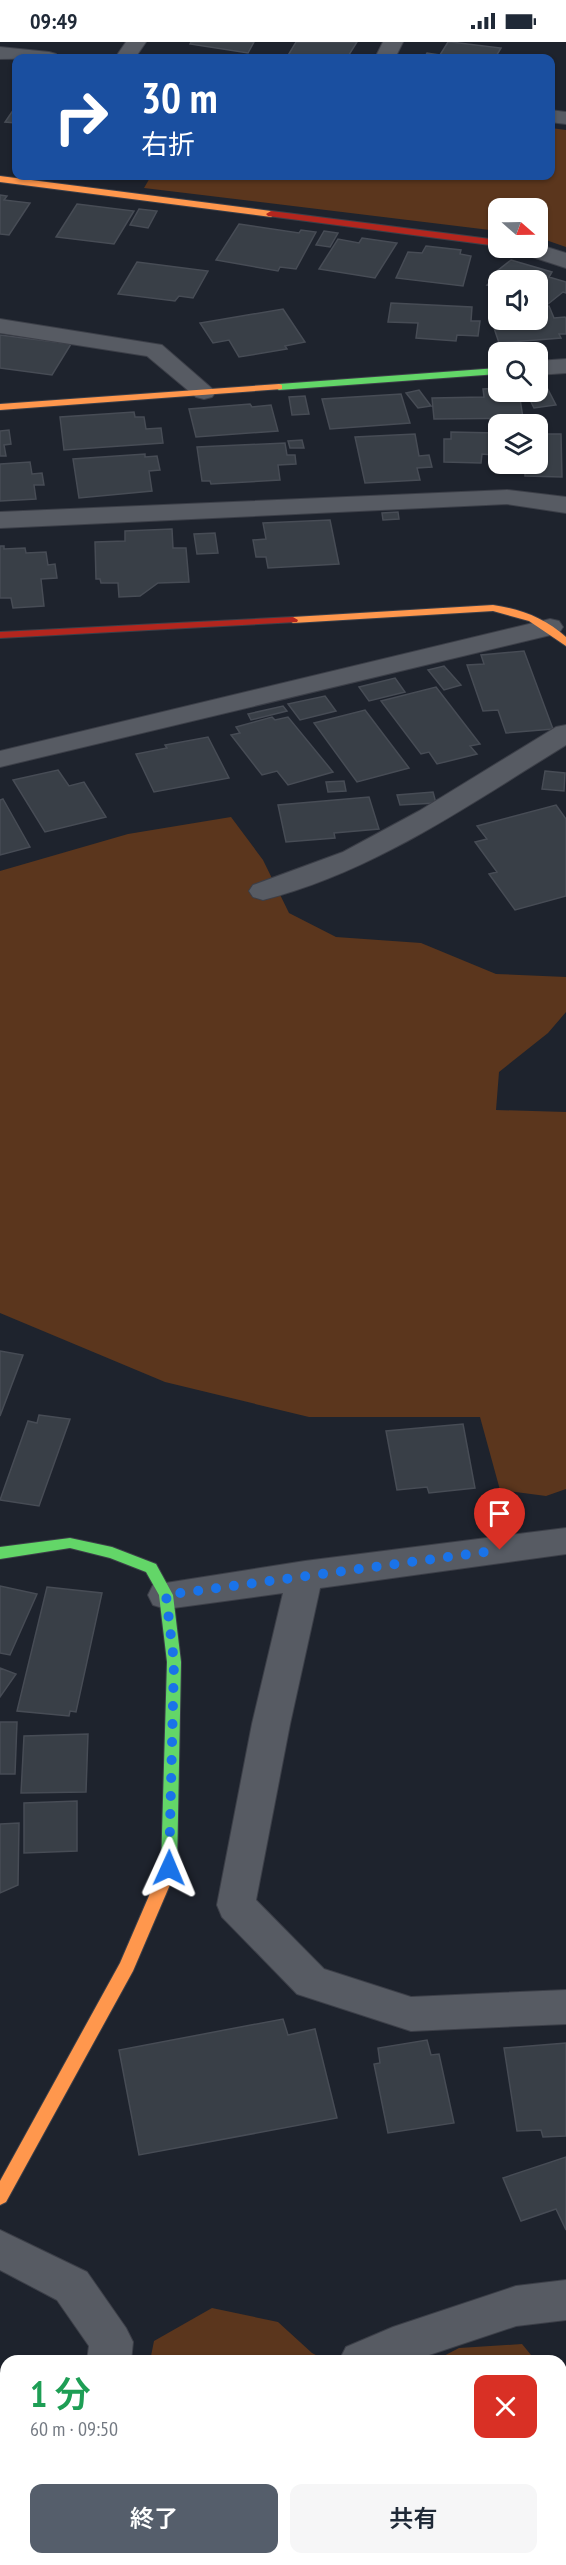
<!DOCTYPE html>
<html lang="ja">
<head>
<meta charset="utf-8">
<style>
	:root { --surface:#fff; --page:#f6f6f7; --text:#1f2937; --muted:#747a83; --accent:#555e6b }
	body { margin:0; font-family:"PT Sans Narrow","Noto Sans JP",sans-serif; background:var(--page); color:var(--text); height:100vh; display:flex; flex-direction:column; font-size:22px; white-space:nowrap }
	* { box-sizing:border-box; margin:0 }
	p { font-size:20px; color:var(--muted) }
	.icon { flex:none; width:33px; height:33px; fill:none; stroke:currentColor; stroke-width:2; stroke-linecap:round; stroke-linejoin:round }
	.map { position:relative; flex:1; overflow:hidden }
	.drawer { position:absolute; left:0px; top:2313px; width:567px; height:210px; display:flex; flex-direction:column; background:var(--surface); border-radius:18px 18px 0 0; box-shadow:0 2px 4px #0004 }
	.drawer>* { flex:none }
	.banner { position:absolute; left:12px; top:12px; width:543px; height:126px; border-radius:12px; box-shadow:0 2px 4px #0004; background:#1a4fa0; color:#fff; overflow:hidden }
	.needle { width:39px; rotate:110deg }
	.buttons { position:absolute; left:488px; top:156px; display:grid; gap:12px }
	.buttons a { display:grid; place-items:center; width:60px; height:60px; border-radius:12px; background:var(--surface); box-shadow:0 2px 4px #0004; font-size:30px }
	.pin { position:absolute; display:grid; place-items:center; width:51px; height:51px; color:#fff; margin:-62px -26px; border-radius:50% 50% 50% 0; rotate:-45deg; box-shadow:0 0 6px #0007 }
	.pin .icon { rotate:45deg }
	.me { position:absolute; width:66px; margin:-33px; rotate:1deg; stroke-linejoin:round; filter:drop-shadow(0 0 4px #0008) }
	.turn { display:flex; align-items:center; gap:21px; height:126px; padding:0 30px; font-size:27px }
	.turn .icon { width:78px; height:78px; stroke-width:2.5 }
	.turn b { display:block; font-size:42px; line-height:51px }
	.round { display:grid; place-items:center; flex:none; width:63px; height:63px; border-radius:12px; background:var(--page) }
	.headline { display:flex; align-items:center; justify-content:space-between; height:102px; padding:0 30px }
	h1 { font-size:36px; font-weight:600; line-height:45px; color:#1e9e55 }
	.cta { display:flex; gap:12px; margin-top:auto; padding:12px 30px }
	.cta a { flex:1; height:69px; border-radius:12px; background:var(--accent); color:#fff; font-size:24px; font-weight:600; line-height:69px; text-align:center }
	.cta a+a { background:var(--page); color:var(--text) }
	.status { display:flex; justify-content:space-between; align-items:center; height:42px; padding:0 30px; background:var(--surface); direction:ltr }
	.status svg { height:16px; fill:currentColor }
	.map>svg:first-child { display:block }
	.green { fill:#5b361d }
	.building { fill:#393f47; stroke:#474c55; stroke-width:1.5 }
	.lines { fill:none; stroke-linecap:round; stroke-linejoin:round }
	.lane-casing { stroke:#3c3f48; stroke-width:2 }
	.street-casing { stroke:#3c3f48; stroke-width:2 }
	.fast-casing { stroke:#3c3f48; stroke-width:2 }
	.slow-casing { stroke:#3c3f48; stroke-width:2 }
	.jam-casing { stroke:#3c3f48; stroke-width:2 }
	.lane { fill:#575b63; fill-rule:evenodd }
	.street { fill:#575b63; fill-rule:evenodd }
	.fast { fill:#63d668; fill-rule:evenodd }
	.slow { fill:#ff974d; fill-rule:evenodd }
	.jam { fill:#b3261e; fill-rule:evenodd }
	.route { stroke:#1a73e8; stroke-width:10; stroke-dasharray:0 18 }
</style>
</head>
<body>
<div class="status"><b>09:49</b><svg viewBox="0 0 49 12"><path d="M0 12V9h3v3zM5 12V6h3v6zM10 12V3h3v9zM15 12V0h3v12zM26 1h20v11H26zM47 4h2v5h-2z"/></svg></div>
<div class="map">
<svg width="566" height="2523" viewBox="0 0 566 2523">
	<rect width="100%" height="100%" fill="#1e232d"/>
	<!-- green -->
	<path class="green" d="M 551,86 L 566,88 L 566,205 L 537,195 L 537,166 L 498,166 L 498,189 L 144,146 L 151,134 L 550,134 Z
		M 231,775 L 263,818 L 289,871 L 336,895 L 421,901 L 496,932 L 566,935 L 566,970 L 548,991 L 499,1030 L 496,1068 L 566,1070 L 566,1447 L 546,1454 L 500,1448 L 480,1375 L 309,1375 L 165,1340 L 0,1271 L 0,829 L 128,792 Z
		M 212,2266 L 278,2280 L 312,2311 L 327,2319 L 150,2319 L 154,2299 Z
		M 522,2302 L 536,2319 L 434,2319 L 459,2306 Z
		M 561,2367 L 566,2389 L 566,2523 L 159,2523 L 159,2517 L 561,2517 Z"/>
	<!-- building -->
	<path class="building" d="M 191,0 L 254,0 L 248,11 L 190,2 Z
		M 296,0 L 357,0 L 347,16 L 287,15 Z
		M 448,0 L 451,0 L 501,6 L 495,16 L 424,16 L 427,11 L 440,13 Z
		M 16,64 L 16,81 L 5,80 Z
		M 0,153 L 7,154 L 4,158 L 30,161 L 9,193 L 0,192 Z
		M 77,162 L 134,169 L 114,202 L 56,195 Z
		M 139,167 L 157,169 L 148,186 L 130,183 Z
		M 239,182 L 299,191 L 301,188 L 316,190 L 296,227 L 280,225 L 278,229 L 216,218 Z
		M 324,189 L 338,191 L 330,205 L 316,203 Z
		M 362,196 L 397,201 L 375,236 L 319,227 L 338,197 L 359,201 Z
		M 426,204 L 461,208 L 460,212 L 471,214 L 463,244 L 396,236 L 408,210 L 422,211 Z
		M 511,218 L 552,230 L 549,235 L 566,240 L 566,251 L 563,250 L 548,262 L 537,260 L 537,238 L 498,238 L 498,246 L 487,243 L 496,234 L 492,233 Z
		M 137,220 L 208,229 L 193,256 L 179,254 L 175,259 L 118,252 Z
		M 391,261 L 472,265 L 471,279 L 480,279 L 478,294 L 457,293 L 456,299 L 416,296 L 418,281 L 388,280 Z
		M 549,264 L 554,276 L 565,275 L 566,277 L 566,292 L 559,292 L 561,296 L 499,301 L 490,274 L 495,274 L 493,268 L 498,267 L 498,278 L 537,278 L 537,265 Z
		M 283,267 L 305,300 L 285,304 L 287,307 L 239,315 L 229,298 L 213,301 L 200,281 Z
		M 0,293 L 71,302 L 52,333 L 0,326 Z
		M 542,336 L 556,363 L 534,366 L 526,350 L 537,350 L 537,337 Z
		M 498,346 L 498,350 L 519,350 L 523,376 L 434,377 L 432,356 L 484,355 L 483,347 Z
		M 419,348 L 431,364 L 418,366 L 406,351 Z
		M 401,352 L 410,381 L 330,387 L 322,357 Z
		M 305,354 L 309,372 L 292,373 L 289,355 Z
		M 250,362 L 252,365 L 271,363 L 278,389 L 196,395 L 189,367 Z
		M 134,370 L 135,375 L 144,375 L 146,387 L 161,386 L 163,401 L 64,408 L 60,375 Z
		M 9,388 L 11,402 L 4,403 L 6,414 L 0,414 L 0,389 Z
		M 451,390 L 498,391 L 498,409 L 492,408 L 492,413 L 482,412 L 481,421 L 444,420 L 444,397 L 451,397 Z
		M 415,392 L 419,414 L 429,413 L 432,425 L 417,426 L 420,438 L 365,441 L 355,395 Z
		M 537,392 L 561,392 L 562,435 L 525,434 L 525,422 L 537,422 Z
		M 302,398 L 304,406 L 290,406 L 288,399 Z
		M 285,401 L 287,413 L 295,413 L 296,422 L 278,423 L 280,438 L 211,442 L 210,439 L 202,439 L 197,405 Z
		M 145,412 L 145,415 L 157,414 L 160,428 L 149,429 L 152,449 L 79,456 L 73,417 Z
		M 30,420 L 32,432 L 42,431 L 44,443 L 34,443 L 36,457 L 0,459 L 0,422 Z
		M 398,470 L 399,477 L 383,478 L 382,471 Z
		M 330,478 L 339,522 L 268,526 L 266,515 L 256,515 L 253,498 L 266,497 L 263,481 Z
		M 172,487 L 173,506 L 186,506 L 189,540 L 158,541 L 140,554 L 119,555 L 118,541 L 101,541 L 100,537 L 96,537 L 95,500 L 125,499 L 125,489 Z
		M 215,491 L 218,511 L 197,512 L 194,492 Z
		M 0,504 L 4,504 L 4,507 L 25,506 L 26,511 L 46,510 L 48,523 L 55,522 L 57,536 L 41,537 L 44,564 L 13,566 L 11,556 L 0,556 Z
		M 524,609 L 553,687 L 506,691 L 498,668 L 483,669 L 467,623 L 484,622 L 481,613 Z
		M 444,624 L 461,643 L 444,648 L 428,628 Z
		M 395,636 L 405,650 L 369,659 L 359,645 Z
		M 436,645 L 480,702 L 470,704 L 477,712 L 437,722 L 429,710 L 421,712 L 381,659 Z
		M 325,654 L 336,669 L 300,678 L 288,662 Z
		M 283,664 L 287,669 L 251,678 L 248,672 Z
		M 365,668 L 409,726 L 357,740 L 314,681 Z
		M 272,675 L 275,678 L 288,675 L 333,730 L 288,743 L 277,729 L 262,733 L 231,693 L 240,691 L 236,685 Z
		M 208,695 L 229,736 L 154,750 L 136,712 L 167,706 L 165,703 Z
		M 58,728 L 69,744 L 84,740 L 106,775 L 45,790 L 13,738 Z
		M 545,729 L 565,731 L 564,749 L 542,747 Z
		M 344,739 L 346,749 L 328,750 L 326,740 Z
		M 433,750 L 436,761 L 400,763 L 397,753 Z
		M 369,755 L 379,787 L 334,791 L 335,796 L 286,800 L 278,763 Z
		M 3,757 L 30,805 L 0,813 L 0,758 Z
		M 556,763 L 566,777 L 566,854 L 515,868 L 489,832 L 497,830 L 475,800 L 487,797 L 477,784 Z
		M 0,1309 L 23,1313 L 0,1374 Z
		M 39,1373 L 70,1377 L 39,1464 L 0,1458 L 28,1379 L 37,1381 Z
		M 463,1382 L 475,1446 L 429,1451 L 427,1445 L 397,1448 L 386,1389 Z
		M 0,1544 L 37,1552 L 10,1613 L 0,1611 Z
		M 47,1545 L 102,1551 L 76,1670 L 70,1669 L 69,1674 L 17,1669 Z
		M 0,1626 L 16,1632 L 0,1655 Z
		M 0,1680 L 17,1680 L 15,1732 L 0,1732 Z
		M 88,1692 L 86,1750 L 21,1751 L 24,1694 Z
		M 77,1759 L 77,1809 L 24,1811 L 24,1761 Z
		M 19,1781 L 18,1843 L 0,1851 L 0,1782 Z
		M 283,1977 L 288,1993 L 315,1987 L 337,2076 L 139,2113 L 119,2008 Z
		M 427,1998 L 431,2013 L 439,2012 L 454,2081 L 388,2091 L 374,2022 L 380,2021 L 378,2006 Z
		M 566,2001 L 566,2094 L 543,2095 L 541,2088 L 517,2089 L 504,2006 Z
		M 566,2115 L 566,2188 L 556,2167 L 521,2179 L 503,2136 Z"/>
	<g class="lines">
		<defs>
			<path id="lane" d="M 566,683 L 566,703 C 470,762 374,830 263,858 L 253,855 L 249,849 L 253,843 L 343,810 L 419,769 L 556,685 Z"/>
			<path id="street" d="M 126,0 L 146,0 L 135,16 L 115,16 Z
				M 383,0 L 403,0 L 395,16 L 375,16 Z
				M 0,5 L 49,10 L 56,12 L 59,16 L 0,17 Z
				M 550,68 L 566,70 L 566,82 L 550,80 Z
				M 537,202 L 566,211 L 566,226 L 520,211 L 517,206 L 537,206 Z
				M 0,277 L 162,303 L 216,350 L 212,355 L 204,357 L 196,355 L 147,314 L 0,291 Z
				M 566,317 L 566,331 L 537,333 L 537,319 Z
				M 507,448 L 566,455 L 566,471 L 507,462 L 0,486 L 0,470 Z
				M 550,577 L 559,579 L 563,585 L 559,591 L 0,725 L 0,709 Z
				M 566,1486 L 566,1512 L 320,1546 L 290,1682 L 256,1858 L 324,1927 L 411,1955 L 566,1948 L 566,1982 L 411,1989 L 297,1952 L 222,1875 L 217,1863 L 252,1682 L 283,1551 L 166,1567 L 153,1563 L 148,1553 L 153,1543 L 305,1519 Z
				M 0,2188 L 87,2230 L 126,2286 L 133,2300 L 131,2319 L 87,2319 L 89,2304 L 57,2258 L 0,2228 Z
				M 566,2238 L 566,2278 L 516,2284 L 411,2319 L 339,2319 L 346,2305 L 393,2285 L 516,2244 Z
				M 22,2517 L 68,2517 L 65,2523 L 19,2523 Z
				M 115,2517 L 161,2517 L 158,2523 L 112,2523 Z"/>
			<path id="fast" d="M 498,326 L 498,332 L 279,348 L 274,345 L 279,342 Z
				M 70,1496 L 112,1505 L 156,1522 L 173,1553 L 181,1620 L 177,1826 L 170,1843 L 164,1845 L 158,1843 L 156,1838 L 161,1826 L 167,1620 L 159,1553 L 146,1530 L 110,1516 L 70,1506 L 0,1517 L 0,1505 Z"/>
			<path id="slow" d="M 0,134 L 271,169 L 276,172 L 271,175 L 0,140 Z
				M 279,342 L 282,343 L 282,347 L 0,368 L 0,362 Z
				M 493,563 C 521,567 545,576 566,595 L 566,604 L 529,579 L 493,569 L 293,581 L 288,578 L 293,575 Z
				M 164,1831 L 170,1833 L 172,1838 L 133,1929 L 6,2160 L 0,2163 L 0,2139 L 120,1921 L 158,1833 Z"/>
			<path id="jam" d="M 271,169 L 498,198 L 498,204 L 268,174 L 266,172 Z
				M 293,575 L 298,578 L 297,580 L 0,596 L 0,590 Z"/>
		</defs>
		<!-- lane casing -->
		<use href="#lane" class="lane-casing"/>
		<!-- street casing -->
		<use href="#street" class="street-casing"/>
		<!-- fast casing -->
		<use href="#fast" class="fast-casing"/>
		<!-- slow casing -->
		<use href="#slow" class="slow-casing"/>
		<!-- jam casing -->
		<use href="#jam" class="jam-casing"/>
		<!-- lane -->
		<use href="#lane" class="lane"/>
		<!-- street -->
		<use href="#street" class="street"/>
		<!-- fast -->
		<use href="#fast" class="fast"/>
		<!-- slow -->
		<use href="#slow" class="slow"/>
		<!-- jam -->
		<use href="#jam" class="jam"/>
	</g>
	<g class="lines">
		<!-- route -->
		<path class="route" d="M 169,1826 L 174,1620 L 166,1553 L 500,1508"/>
	</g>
</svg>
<div class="buttons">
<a><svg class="needle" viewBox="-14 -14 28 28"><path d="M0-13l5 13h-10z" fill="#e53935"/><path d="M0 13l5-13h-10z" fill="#747a83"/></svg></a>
<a><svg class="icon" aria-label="sound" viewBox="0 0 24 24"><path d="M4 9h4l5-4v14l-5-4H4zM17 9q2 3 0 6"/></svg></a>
<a><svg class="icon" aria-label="search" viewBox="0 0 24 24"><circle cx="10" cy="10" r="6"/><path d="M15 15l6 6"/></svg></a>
<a><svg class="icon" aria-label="layers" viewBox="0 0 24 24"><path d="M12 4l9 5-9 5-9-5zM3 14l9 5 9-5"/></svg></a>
</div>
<div class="pin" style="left:500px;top:1508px;background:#d93025"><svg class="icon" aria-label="arrive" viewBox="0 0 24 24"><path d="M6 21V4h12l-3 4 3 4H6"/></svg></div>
<svg class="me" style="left:169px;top:1826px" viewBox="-20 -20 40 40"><path d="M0-17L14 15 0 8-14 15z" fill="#1a73e8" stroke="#fff" stroke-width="4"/></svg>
<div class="banner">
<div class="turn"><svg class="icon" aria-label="right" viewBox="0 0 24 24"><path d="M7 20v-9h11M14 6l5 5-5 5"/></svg><div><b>30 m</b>右折</div></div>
</div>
<section class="drawer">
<div class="headline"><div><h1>1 分</h1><p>60 m · 09:50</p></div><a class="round" style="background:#d93025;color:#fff"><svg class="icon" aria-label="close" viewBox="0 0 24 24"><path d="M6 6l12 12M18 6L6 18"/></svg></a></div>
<div class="cta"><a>終了</a><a>共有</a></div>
</section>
</div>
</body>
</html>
